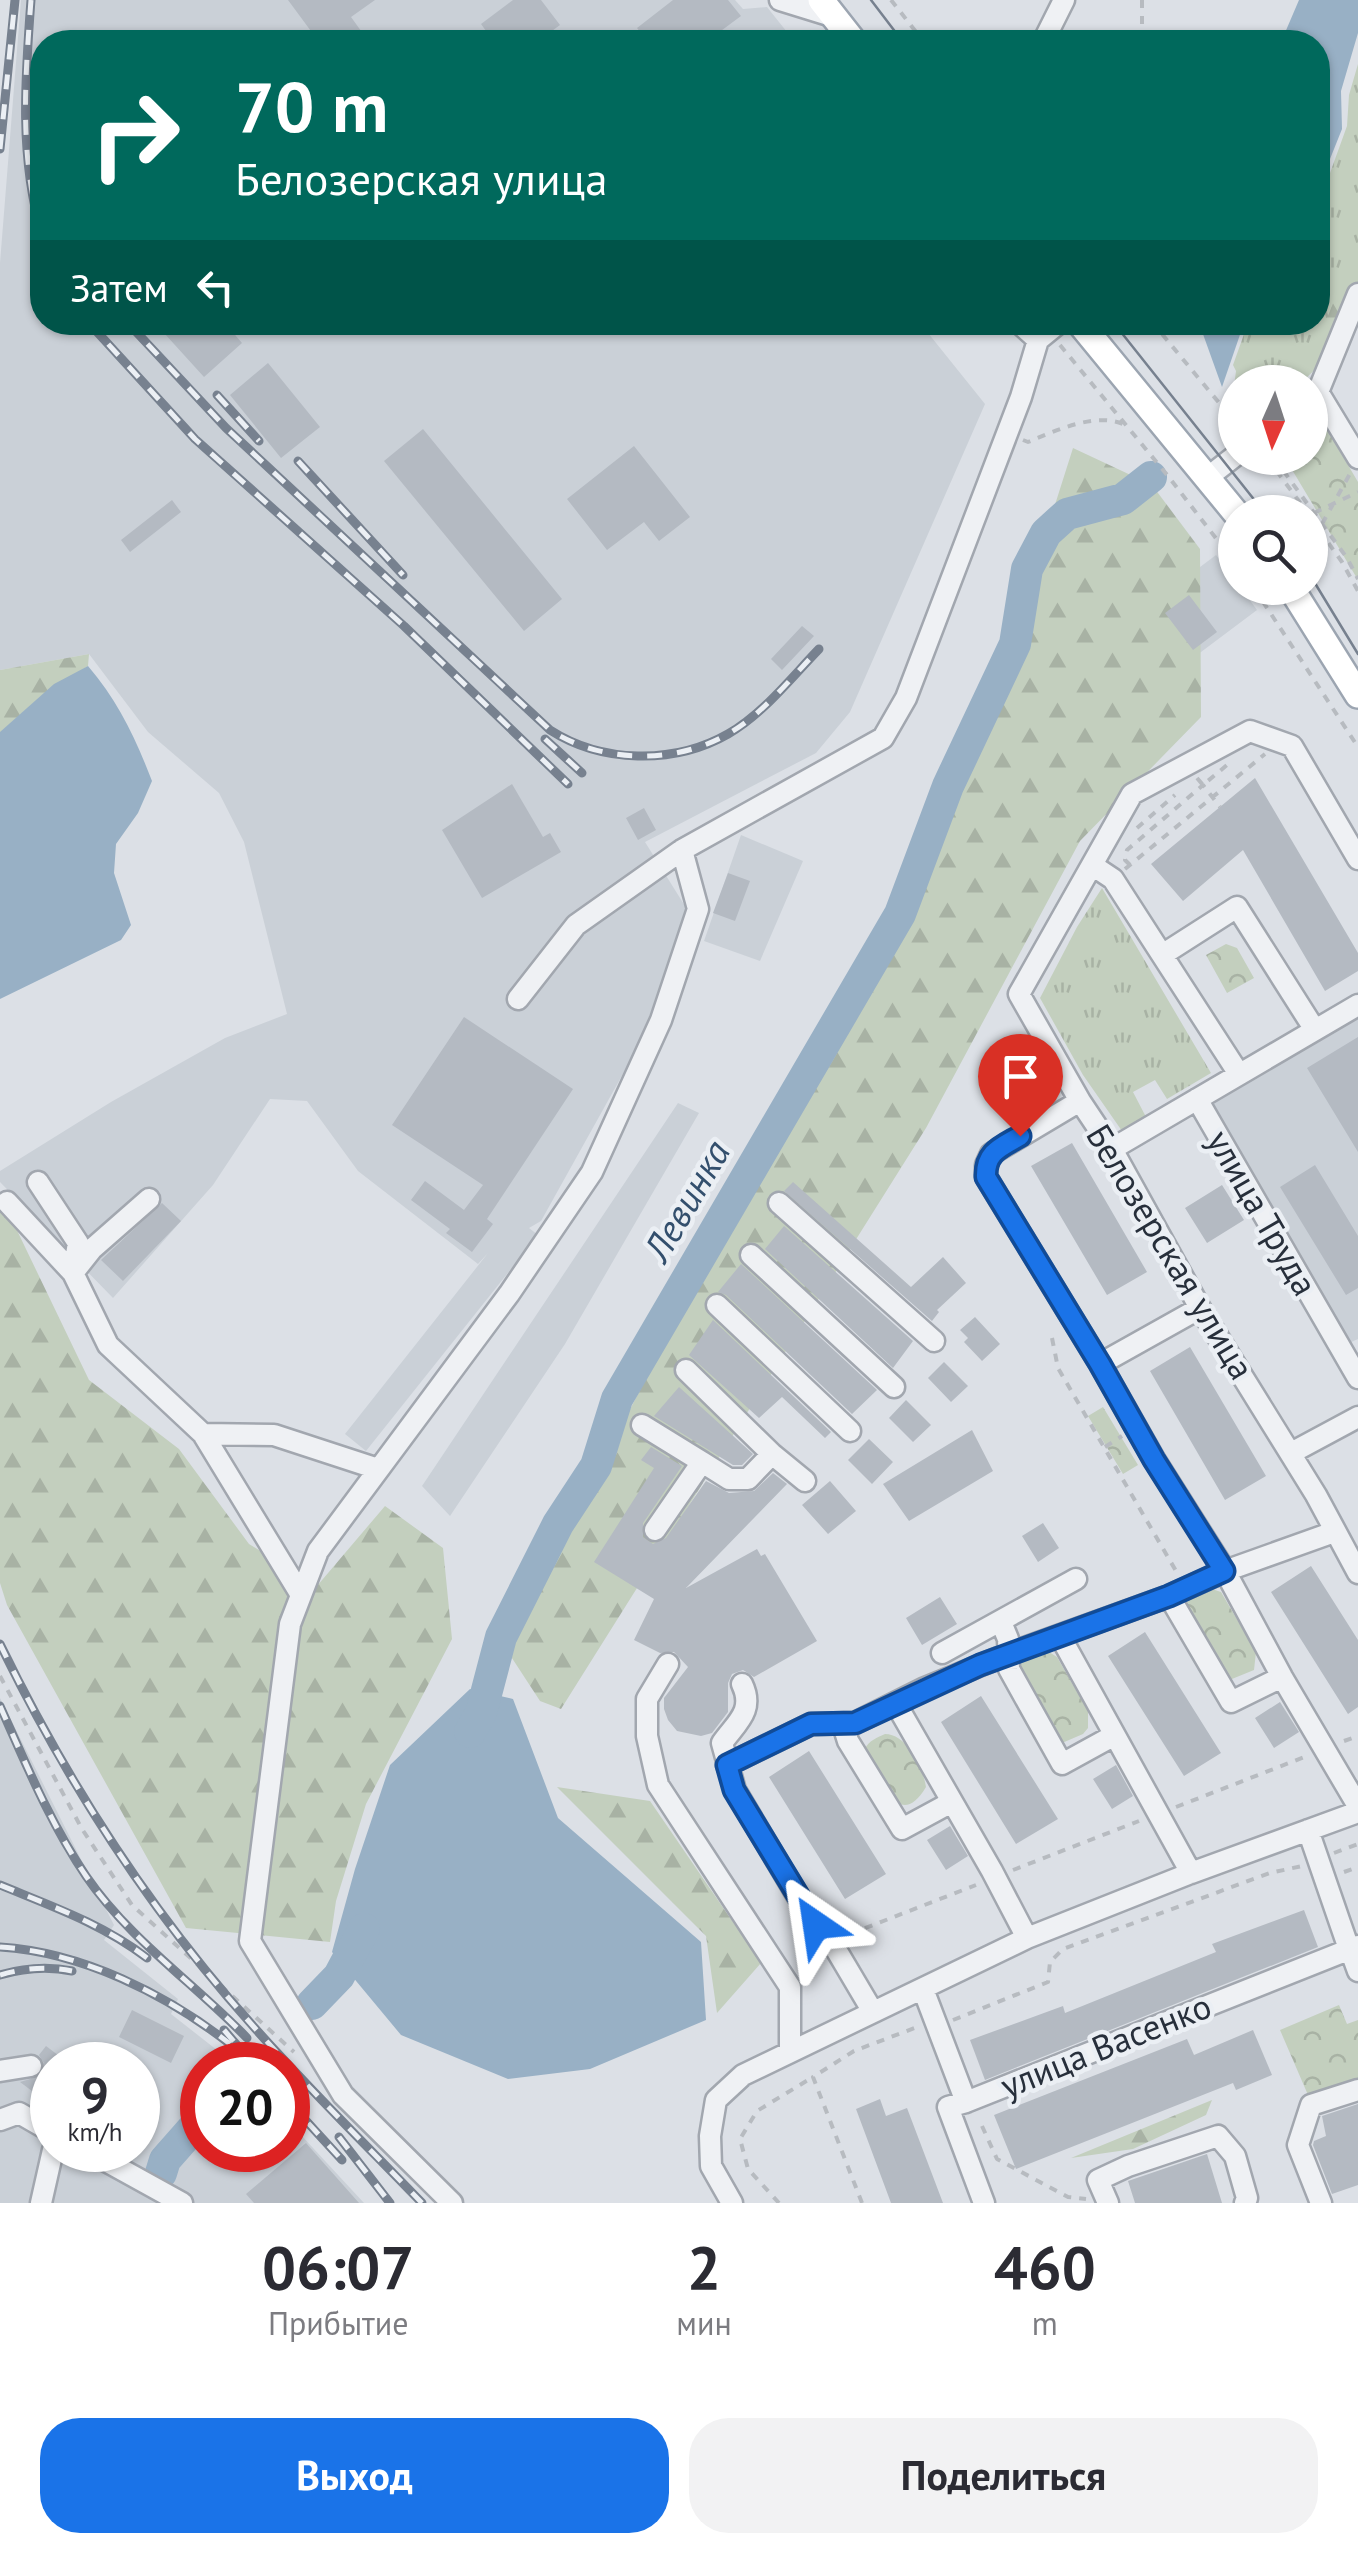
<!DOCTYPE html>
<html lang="ru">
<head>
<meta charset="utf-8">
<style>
	:root { --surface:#fff; --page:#f2f2f3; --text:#2b2b33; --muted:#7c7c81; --accent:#1a73e8 }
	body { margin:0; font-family:"PT Sans",sans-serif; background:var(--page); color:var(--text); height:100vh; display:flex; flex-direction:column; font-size:38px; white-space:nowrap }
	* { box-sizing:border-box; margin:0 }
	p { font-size:32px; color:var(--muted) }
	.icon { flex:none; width:55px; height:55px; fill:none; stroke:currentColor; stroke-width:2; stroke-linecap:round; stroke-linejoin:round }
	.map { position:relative; height:2203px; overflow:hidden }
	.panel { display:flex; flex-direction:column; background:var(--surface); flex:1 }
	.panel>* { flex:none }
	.guide { position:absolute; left:30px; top:30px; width:1300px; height:305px; border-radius:40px; box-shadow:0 2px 8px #0004; background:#00695c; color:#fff; overflow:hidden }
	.needle { width:65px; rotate:183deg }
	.controls { position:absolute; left:1218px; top:365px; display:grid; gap:20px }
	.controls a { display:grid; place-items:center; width:110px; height:110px; border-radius:50%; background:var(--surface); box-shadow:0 2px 8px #0004; font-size:50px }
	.speed { position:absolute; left:30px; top:2042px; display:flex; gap:20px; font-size:50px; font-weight:700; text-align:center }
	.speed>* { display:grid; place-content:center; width:130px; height:130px; border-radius:50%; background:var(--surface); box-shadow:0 2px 8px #0004; line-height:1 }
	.speed small { font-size:25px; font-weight:400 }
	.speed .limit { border:15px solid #d22; background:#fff; color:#111 }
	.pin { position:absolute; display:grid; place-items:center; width:85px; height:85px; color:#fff; margin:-102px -42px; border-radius:50% 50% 50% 0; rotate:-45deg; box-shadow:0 0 10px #0007 }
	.pin .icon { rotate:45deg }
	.me { position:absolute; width:110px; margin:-55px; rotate:328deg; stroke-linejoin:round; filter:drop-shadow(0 0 8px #0008) }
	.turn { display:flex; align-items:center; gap:35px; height:210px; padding:0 40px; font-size:45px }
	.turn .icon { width:130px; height:130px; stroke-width:2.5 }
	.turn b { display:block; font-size:70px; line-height:85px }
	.then { display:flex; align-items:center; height:95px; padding:0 40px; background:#0003; gap:20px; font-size:38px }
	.eta { display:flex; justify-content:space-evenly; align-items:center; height:170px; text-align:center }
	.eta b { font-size:60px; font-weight:700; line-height:70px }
	.button { display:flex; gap:20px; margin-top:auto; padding:20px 40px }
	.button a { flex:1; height:115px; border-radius:40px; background:var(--accent); color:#fff; font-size:40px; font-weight:700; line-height:115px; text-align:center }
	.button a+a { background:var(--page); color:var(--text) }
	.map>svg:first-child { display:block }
	.built { fill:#cad0d7; fill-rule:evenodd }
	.grass { fill:url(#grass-tufts) }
	.forest { fill:url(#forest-firs) }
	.park { fill:url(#park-crowns) }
	.water { fill:#98b0c5 }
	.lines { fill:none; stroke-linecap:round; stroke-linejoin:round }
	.river { stroke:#98b0c5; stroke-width:32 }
	.building { fill:#b4bac2 }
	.minor-tunnel { stroke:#b8bdc4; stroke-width:20; stroke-dasharray:20 10; stroke-linecap:butt }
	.minor-casing { stroke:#a2a7af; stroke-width:25 }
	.major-casing { stroke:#9ca5b1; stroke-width:30 }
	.path { stroke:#b7bbc0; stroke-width:4; stroke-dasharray:8 8; stroke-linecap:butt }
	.minor { stroke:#eff1f4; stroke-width:20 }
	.major { stroke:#fff; stroke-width:25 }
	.tram { stroke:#77818f; stroke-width:2.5 }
	.rail-casing { stroke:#77818f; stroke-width:9 }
	.rail { stroke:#ebeff4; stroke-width:5; stroke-dasharray:15; stroke-linecap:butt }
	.route-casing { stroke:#114b97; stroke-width:25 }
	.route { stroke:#1a73e8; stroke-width:18 }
	.labels { text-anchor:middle; stroke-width:9; stroke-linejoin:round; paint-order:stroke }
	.street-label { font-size:35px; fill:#272f3b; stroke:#ebeff4 }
	.water-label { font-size:38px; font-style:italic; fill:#334f6d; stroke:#ebeff4 }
</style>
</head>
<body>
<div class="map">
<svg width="1358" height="2203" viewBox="0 0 1358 2203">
	<defs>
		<pattern id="grass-tufts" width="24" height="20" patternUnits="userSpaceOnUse" patternTransform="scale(2.5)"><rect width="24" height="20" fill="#c3cfbe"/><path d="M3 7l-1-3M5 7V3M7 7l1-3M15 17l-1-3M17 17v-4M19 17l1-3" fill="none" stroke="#a8b2a4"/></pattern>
		<pattern id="forest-firs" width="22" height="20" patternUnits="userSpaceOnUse" patternTransform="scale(2.5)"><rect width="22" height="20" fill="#c3cfbe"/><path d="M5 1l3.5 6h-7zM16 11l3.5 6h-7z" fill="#a8b2a4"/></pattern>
		<pattern id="park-crowns" width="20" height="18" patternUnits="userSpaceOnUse" patternTransform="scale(2.5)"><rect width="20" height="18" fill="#c3cfbe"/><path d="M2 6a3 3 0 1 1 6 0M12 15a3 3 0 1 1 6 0" fill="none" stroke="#a8b2a4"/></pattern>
	</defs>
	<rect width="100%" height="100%" fill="#dce0e6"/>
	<!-- built -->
	<path class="built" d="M 21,0 L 735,0 L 743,9 L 767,7 L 795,42 L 42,42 L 42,322 L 920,323 L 985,404 L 850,712 L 816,753 L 645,842 L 690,914 L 634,1054 L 541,1221 L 529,1228 L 538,1235 L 366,1451 L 345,1434 L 488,1253 L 478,1264 L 358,1171 L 307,1101 L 270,1099 L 213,1185 L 113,1298 L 0,1182 L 0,1171 L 111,1102 L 225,1038 L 287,1014 L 244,842 L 219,793 L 148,732 L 89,654 L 0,670 L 0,263 Z
		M 1216,555 L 1235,580 L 1235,588 L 1241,588 L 1257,610 L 1197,655 L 1155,601 Z
		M 741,835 L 803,861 L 760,961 L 704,941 Z
		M 1358,1012 L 1358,1339 L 1349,1343 L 1205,1102 Z
		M 678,1103 L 699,1113 L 565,1344 L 450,1516 L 422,1486 Z
		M 0,1698 L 114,1925 L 104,1940 L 178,1999 L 171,2014 L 236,2065 L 202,2065 L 202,2150 L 288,2150 L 288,2121 L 364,2203 L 0,2203 ZM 52,2065 L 138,2065 L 138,2150 L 52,2150 Z"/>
	<!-- grass -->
	<path class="grass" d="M 1358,64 L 1358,282 L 1327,358 L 1302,382 L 1235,382 L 1234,386 L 1236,371 L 1233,365 L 1248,323 L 1318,322 L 1318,195 L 1330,173 L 1347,126 L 1349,95 Z
		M 1102,888 L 1211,1073 L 1167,1099 L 1155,1080 L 1133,1092 L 1146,1117 L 1122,1131 L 1083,1075 L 1040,998 L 1077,927 Z"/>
	<!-- forest -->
	<path class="forest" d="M 1358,242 L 1358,269 L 1322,356 L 1308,365 Z
		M 1073,448 L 1152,485 L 1200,549 L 1201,717 L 1080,841 L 926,1128 L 561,1709 L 540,1701 L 506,1649 L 933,824 L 1046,533 Z
		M 89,654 L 88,666 L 39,698 L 0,733 L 0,670 Z
		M 0,1195 L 89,1380 L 179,1449 L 249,1544 L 317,1586 L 385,1506 L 443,1548 L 452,1639 L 366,1804 L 336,1901 L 330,1942 L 186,1928 L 7,1605 L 0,1583 Z
		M 557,1787 L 650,1801 L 761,1963 L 717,2013 L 706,1936 Z
		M 1212,2100 L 1206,2115 L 1133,2149 L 1071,2158 Z"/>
	<!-- park -->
	<path class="park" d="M 1318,414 L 1358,482 L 1358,580 L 1285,458 L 1310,458 L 1310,420 Z
		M 1226,944 L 1237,948 L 1254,978 L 1227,993 L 1206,955 Z
		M 1103,1407 L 1138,1465 L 1123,1474 L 1088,1416 Z
		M 1206,1587 L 1221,1592 L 1256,1652 L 1254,1670 L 1227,1681 L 1184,1612 C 1184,1595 1191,1593 1206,1587 Z
		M 1038,1651 L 1049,1652 L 1057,1657 L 1088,1711 L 1088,1728 L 1083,1734 L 1062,1743 L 1057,1739 L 1020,1675 C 1019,1660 1025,1657 1038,1651 Z
		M 885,1734 C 907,1734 923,1767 926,1787 C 907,1819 892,1803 878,1780 C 873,1772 863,1759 865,1749 C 868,1741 878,1737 885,1734 Z
		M 1339,2005 L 1347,2024 L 1358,2020 L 1358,2078 L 1308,2095 L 1280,2030 Z"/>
	<!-- water -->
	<path class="water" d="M 1299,0 L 1358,0 L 1358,33 L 1341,91 L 1342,129 L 1318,189 L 1318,42 L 1281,42 Z
		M 1199,323 L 1244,323 L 1222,387 Z
		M 88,666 C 118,701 135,737 152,781 L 138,813 L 116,844 L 114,873 L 131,925 L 121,940 L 0,999 L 0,732 L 54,684 Z
		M 470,1689 L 513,1699 L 558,1818 L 701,1942 L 706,2020 L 590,2069 L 508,2079 L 401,2035 L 332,1952 L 355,1869 L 390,1765 Z"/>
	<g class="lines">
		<!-- river -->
		<path class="river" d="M 470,1732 L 481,1713 L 501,1637 L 558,1524 L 596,1466 L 617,1399 L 900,914 L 948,786 L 1015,644 L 1027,569 L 1046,533 L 1067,514 L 1123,499 L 1151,477
			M 312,2004 L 339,1976 L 364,1929
			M 161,2173 L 165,2160 L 202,2118"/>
	</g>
	<!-- building -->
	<path class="building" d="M 288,0 L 375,0 L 351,17 L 369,42 L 319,42 Z
		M 513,0 L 541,0 L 560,25 L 537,42 L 494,42 L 481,24 Z
		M 673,0 L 728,0 L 741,16 L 706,42 L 648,42 L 637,28 Z
		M 154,322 L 224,322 L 242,343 L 204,377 Z
		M 268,363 L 320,427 L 281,458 L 230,395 Z
		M 423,429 L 562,599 L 524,631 L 384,461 Z
		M 634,446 L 690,517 L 659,541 L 644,522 L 607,550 L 567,499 Z
		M 172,500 L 181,512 L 130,552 L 121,540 Z
		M 1189,595 L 1217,632 L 1193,650 L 1165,613 Z
		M 802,626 L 814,636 L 782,670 L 771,659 Z
		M 1255,778 L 1358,953 L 1358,971 L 1325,991 L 1243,850 L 1183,901 L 1151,864 Z
		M 512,784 L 543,837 L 550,833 L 561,852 L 482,898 L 442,830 Z
		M 644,808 L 656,830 L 638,840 L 626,818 Z
		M 728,873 L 750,881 L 735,921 L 713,913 Z
		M 464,1017 L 573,1089 L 487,1219 L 493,1224 L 472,1252 L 446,1233 L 450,1229 L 411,1200 L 425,1181 L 464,1210 L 483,1185 L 392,1125 Z
		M 1358,1037 L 1358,1152 L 1307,1068 Z
		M 1072,1143 L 1147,1272 L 1107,1295 L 1031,1166 Z
		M 1315,1165 L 1358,1236 L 1358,1288 L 1346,1295 L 1280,1187 Z
		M 793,1182 L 911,1287 L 943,1257 L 966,1283 L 937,1310 L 939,1312 L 932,1321 L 784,1191 Z
		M 1222,1185 L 1244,1220 L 1207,1243 L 1185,1208 Z
		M 162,1203 L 181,1221 L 123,1281 L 101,1260 Z
		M 784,1226 L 913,1341 L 893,1368 L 765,1249 Z
		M 741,1264 L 877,1390 L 852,1414 L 726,1295 L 718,1292 Z
		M 975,1317 L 1000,1344 L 982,1361 L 964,1342 L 968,1338 L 960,1330 Z
		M 713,1320 L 831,1432 L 825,1438 L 782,1397 L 759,1418 L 689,1355 Z
		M 1190,1347 L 1266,1476 L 1225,1500 L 1150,1371 Z
		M 944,1362 L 968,1386 L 951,1402 L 928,1378 Z
		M 679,1387 L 753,1454 L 742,1465 L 733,1465 L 654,1416 Z
		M 906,1400 L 931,1425 L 913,1442 L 889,1418 Z
		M 972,1430 L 993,1471 L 909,1521 L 883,1484 Z
		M 869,1439 L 893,1462 L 872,1484 L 848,1460 Z
		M 651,1447 L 682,1466 L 643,1523 L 643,1537 L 653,1544 L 666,1538 L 706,1481 L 729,1493 L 754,1491 L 773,1473 L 787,1484 L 686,1588 L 757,1549 L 761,1556 L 765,1554 L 817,1641 L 754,1677 L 743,1670 L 732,1674 L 728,1683 L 728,1712 L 712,1733 L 701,1736 L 677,1731 L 668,1720 L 664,1709 L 664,1698 L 688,1667 L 674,1652 L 660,1653 L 634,1640 L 654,1599 L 594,1562 L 654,1468 L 641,1460 Z
		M 830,1481 L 856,1511 L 828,1534 L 802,1505 Z
		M 1043,1523 L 1059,1548 L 1038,1562 L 1022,1536 Z
		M 1311,1566 L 1358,1640 L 1358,1707 L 1348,1714 L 1271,1592 Z
		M 940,1597 L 957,1624 L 922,1645 L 906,1618 Z
		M 1145,1632 L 1221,1753 L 1184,1776 L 1108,1656 Z
		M 981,1696 L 1058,1819 L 1016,1844 L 941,1722 Z
		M 1280,1702 L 1299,1732 L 1274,1748 L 1255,1718 Z
		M 809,1751 L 886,1874 L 845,1899 L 769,1777 Z
		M 1116,1765 L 1133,1796 L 1112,1809 L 1093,1779 Z
		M 950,1826 L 968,1856 L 946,1870 L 927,1840 Z
		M 1304,1910 L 1318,1947 L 985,2080 L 970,2040 L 1063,2006 L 1065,2013 L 1216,1952 L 1212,1944 Z
		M 132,2010 L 184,2036 L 171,2063 L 119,2037 Z
		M 1253,2030 L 1272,2075 L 1236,2090 L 1233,2083 L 1016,2169 L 994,2115 L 1187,2039 L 1194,2055 Z
		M 46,2046 L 71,2065 L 52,2065 L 52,2081 L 40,2097 L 20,2082 L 40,2076 L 45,2065 L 39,2055 Z
		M 880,2099 L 886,2116 L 907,2108 L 943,2203 L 891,2203 L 856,2109 Z
		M 1358,2104 L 1358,2185 L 1332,2194 L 1313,2145 L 1314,2141 L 1326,2136 L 1322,2116 Z
		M 306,2143 L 359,2203 L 254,2203 L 246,2194 Z
		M 1207,2154 L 1222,2203 L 1135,2203 L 1128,2181 Z"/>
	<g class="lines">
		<!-- minor-tunnel -->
		<path class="minor-tunnel" d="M 31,2066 L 52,2081"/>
		<defs>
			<path id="minor" d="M 780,0 L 835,17
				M 1043,42 L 1064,0
				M 1018,322 L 1038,340
				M 1318,392 L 1358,458
				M 1310,398 L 1318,392 L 1358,294
				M 1207,478 L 1235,456
				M 1092,865 L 1113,879 L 1162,955
				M 518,999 L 576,925 L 682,850 L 883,738 L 906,698 L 1021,397 L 1038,340 L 1060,322
				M 1239,1074 L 1162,955 L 1237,907 L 1315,1030
				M 1197,1099 L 1358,1378
				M 1080,1101 L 1019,994 L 1132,794 L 1250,731 L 1292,746 L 1358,859
				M 1112,1149 L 1358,1005
				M 149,1199 L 92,1249 L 73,1273 L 108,1345 L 203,1434 L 274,1435 L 378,1469
				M 7,1202 L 73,1273 L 78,1243 L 38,1182
				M 779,1203 L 934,1341
				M 751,1255 L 894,1387
				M 717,1305 L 850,1431
				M 1100,1364 L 1200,1308
				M 686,1370 L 772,1454 L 805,1481
				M 642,1425 L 702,1462
				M 203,1434 L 301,1595
				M 1291,1453 L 1358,1417
				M 655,1530 L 702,1462 L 729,1479 L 748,1479 L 772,1454
				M 1358,1573 L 1316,1495 L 1200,1308 L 1112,1149 L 1080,1101 L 991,1154 L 986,1165 L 986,1177 L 1100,1364 L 1154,1459 L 1225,1571 L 1282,1677 L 1358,1806
				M 1169,1596 L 1231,1702 L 1282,1677
				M 1001,1622 L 1008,1639 L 1009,1669 L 1062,1764 L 1113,1736
				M 1060,1636 L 1191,1873
				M 942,1653 L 1076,1579
				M 668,1664 L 647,1699 L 647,1736 L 658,1785 L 790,1987 L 790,2051
				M 742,1684 C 755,1711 736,1723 722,1743 L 735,1790 L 811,1919 L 828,1936 L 873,2012
				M 896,1704 L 992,1871 L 1027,1938
				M 843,1725 L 848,1741 L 902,1829 L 950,1803
				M 727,1765 L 811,1724 L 855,1723 L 925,1688 L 1008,1654 L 1169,1596 L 1225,1571 L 1334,1532
				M 1308,1830 L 1349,1949
				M 1350,1949 L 1358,1971
				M 923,1989 L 966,2102 L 1358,1946
				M 0,2071 L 31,2066
				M 966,2102 L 948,2107 L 984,2203
				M 0,2120 L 19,2113 L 52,2132
				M 86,2150 L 182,2203
				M 41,2203 L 53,2150
				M 452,2203 L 343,2095 L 250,1941 L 290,1624 L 318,1551 L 509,1294 L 592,1172 L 661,1020 L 698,909 L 682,850
				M 732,2203 L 711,2166 L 710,2136 L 716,2100 L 743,2075 L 1027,1938 L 1191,1873 L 1358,1812
				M 1108,2203 L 1098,2180 L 1128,2166 L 1218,2136 L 1235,2156 L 1247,2198 L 1245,2203
				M 1321,2203 L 1298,2145 L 1311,2105 L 1358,2090"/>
			<path id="major" d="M 821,0 L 854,42
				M 1079,322 L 1235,512
				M 1291,588 L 1358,695"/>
		</defs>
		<!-- minor casing -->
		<use href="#minor" class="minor-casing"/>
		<!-- major casing -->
		<use href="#major" class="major-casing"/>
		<!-- path -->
		<path class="path" d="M 891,0 L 924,42
			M 1142,0 L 1142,42
			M 809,31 L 819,42
			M 1152,322 L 1235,422
			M 1060,345 L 1168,476 L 1235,563
			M 1023,440 L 1028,442 C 1055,431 1095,412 1123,424
			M 1267,458 L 1307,512
			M 1274,458 L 1347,558 L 1358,579
			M 1314,513 L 1358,492
			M 1310,517 L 1342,562 L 1358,591
			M 1322,524 L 1351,472
			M 1254,588 L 1358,747
			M 1197,778 L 1203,785 L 1227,765
			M 1137,828 L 1175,795
			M 1130,865 L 1125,860 L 1127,850 L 1203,785 L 1220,807
			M 1125,869 L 1265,754
			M 1052,1338 L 1058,1368 L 1176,1571
			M 1105,1447 L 1122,1436
			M 0,1676 L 82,1829 L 132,1905 L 294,2052
			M 1344,1741 L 1358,1736
			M 1176,1807 L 1307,1756
			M 1334,1853 L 1358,1844
			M 1013,1870 L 1139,1821
			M 1344,1872 L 1358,1867
			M 850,1934 L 976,1885
			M 953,2020 L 1048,1982 L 1050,1962 L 1063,1949 L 1270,1873 L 1302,1866
			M 982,2126 L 997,2159 L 1068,2197 L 1086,2199
			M 779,2203 L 748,2169 L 740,2139 L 757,2111 L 813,2077
			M 862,2203 L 813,2077 L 854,2051 L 920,2026"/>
		<!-- minor -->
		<use href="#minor" class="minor"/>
		<!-- major -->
		<use href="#major" class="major"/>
		<!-- tram -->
		<path class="tram" d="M 871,0 L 903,42
			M 1113,322 L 1264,512
			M 1310,575 L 1358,654"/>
		<defs>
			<path id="rail" d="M 31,0 C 25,79 19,158 42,235
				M 39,55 L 42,101
				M 0,149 L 15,0
				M 88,322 L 195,439 L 404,626 L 568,784
				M 127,322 L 226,428 L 550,730 C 601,763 674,765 728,734 C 763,714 791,678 819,649
				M 217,395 L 259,441
				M 298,461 L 403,575
				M 545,739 L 582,773
				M 0,1644 C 67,1782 150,1911 253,2026 C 307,2087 365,2144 422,2203
				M 0,1706 C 26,1764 50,1823 86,1876 C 129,1939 195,1984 247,2038
				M 0,1885 C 51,1906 103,1924 147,1958
				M 0,1947 C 82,1952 166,1994 230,2044
				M 0,1975 C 24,1968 47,1966 72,1971
				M 224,2030 L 254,2065
				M 288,2101 L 342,2160
				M 339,2137 L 390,2203"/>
		</defs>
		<!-- rail casing -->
		<use href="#rail" class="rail-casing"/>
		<!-- rail -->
		<use href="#rail" class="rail"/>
	</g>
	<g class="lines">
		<defs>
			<path id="route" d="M 816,1925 L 734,1790 L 727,1765 L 811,1724 L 855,1723 L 980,1665 L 1169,1596 L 1224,1571 L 1154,1460 L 1100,1364 L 986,1177 C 985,1152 1001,1147 1020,1136"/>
		</defs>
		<!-- route casing -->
		<use href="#route" class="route-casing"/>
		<!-- route -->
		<use href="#route" class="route"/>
	</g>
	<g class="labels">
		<!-- street labels -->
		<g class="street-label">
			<text transform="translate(1262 1213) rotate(60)" y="12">улица Труда</text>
			<text transform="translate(1170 1252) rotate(59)" y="12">Белозерская улица</text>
			<text transform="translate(1106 2046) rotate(-22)" y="12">улица Васенко</text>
		</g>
		<!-- water labels -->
		<g class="water-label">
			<text transform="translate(687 1201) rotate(-60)" y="13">Левинка</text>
		</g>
	</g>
</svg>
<div class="controls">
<a><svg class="needle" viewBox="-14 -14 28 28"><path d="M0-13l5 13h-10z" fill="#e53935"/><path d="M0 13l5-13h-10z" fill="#7c7c81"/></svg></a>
<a><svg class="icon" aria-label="search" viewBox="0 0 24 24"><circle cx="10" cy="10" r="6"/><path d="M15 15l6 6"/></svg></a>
</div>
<div class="speed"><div>9<small>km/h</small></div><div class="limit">20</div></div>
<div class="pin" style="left:1020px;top:1136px;background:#d93025"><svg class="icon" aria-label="arrive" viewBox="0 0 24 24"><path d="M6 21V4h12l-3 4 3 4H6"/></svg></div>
<svg class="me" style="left:816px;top:1925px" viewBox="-20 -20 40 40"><path d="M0-17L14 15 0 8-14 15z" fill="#1a73e8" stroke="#fff" stroke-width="4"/></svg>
<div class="guide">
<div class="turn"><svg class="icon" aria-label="right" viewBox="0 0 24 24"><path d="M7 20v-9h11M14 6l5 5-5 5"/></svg><div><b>70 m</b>Белозерская улица</div></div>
<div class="then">Затем<svg class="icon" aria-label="left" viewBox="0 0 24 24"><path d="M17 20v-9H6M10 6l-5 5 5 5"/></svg></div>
</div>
</div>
<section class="panel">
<div class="eta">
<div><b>06:07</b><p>Прибытие</p></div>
<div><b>2</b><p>мин</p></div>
<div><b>460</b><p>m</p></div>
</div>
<div class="button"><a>Выход</a><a>Поделиться</a></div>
</section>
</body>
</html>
